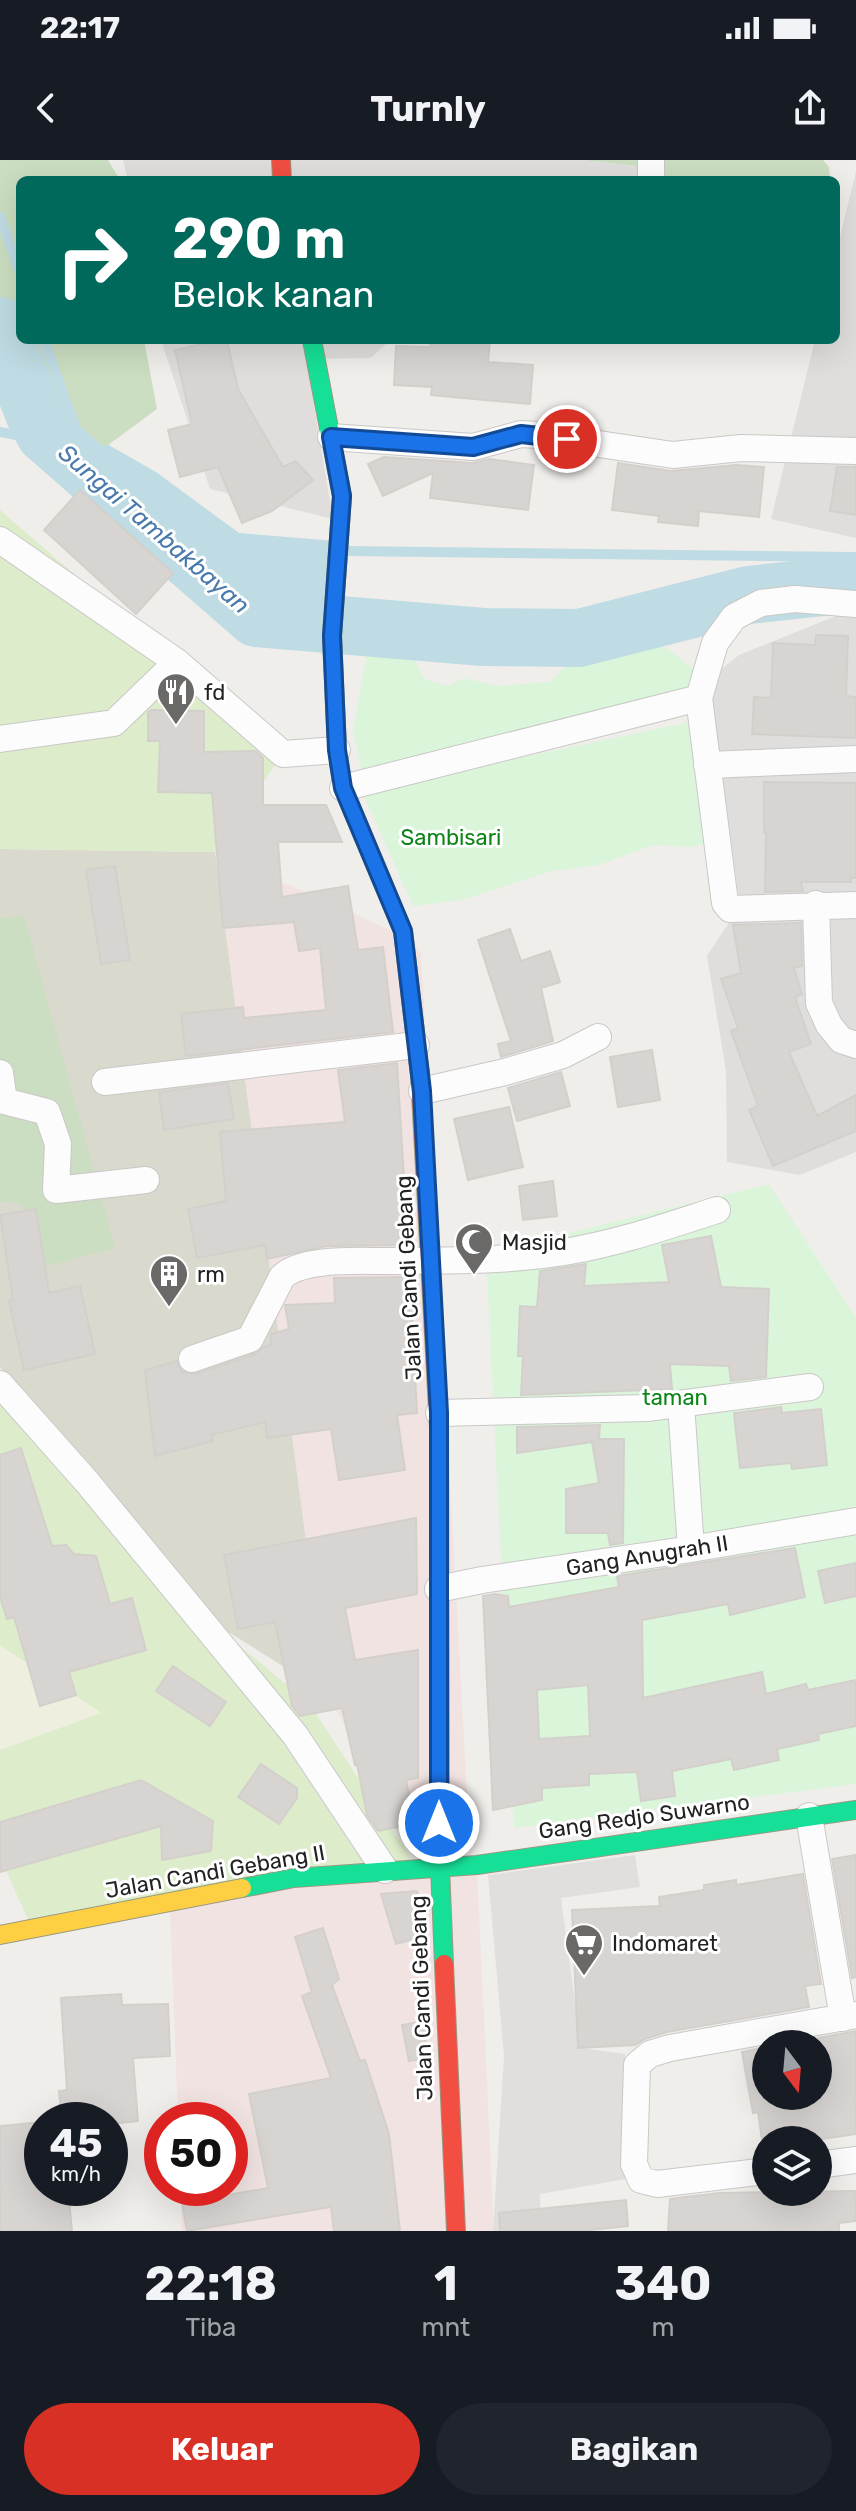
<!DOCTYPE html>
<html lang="id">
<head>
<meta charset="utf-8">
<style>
	:root { --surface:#171b24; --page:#20242c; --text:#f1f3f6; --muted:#9ea1a6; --accent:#d93025 }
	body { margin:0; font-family:Rubik,sans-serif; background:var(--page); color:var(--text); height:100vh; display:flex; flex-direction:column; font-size:30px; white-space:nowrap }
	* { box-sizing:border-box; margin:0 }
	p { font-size:26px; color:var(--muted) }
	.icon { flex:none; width:44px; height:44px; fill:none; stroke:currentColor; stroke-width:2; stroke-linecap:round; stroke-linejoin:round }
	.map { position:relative; height:2071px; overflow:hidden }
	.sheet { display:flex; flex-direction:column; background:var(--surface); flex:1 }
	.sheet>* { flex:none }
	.top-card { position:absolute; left:16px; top:16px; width:824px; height:168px; border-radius:12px; box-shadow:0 8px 32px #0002; background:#00695c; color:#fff; overflow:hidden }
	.needle { width:52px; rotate:164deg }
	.buttons { position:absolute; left:752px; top:1870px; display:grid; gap:16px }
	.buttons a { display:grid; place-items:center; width:80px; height:80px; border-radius:50%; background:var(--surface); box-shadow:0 8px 32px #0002; font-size:40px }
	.speed { position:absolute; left:24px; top:1942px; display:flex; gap:16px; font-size:40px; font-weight:700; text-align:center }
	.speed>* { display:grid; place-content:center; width:104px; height:104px; border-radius:50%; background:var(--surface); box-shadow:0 8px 32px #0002; line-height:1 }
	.speed small { font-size:20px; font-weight:400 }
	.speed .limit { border:12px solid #d22; background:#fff; color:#111 }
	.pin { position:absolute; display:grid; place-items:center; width:68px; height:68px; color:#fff; margin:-34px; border:4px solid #fff; border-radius:50%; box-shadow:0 2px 8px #0007 }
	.me { position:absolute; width:88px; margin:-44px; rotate:0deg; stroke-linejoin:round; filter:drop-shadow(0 0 6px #0008) }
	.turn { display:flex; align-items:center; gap:28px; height:168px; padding:0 24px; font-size:36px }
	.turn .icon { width:104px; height:104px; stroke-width:2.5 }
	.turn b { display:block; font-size:56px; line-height:68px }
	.eta { display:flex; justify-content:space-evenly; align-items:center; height:136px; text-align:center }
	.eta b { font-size:48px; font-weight:700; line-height:56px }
	.primary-button { display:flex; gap:16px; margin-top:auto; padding:16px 24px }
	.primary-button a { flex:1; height:92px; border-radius:48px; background:var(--accent); color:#fff; font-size:32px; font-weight:700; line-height:92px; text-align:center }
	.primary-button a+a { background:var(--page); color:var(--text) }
	.status { display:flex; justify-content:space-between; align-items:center; height:56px; padding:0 40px; background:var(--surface); direction:ltr }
	.status svg { height:22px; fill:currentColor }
	header { display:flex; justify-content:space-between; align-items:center; height:104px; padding:0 24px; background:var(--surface); font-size:36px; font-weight:700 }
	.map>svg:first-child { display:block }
	.residential { fill:#dfdedc }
	.commercial { fill:#f1e3e1 }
	.construction { fill:#d9d9cd }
	.farmland { fill:#efefdf }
	.grass { fill:#ddeccb }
	.forest { fill:#cbdec1 }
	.park { fill:#daf5da }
	.parking { fill:#e0dfde }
	.water { fill:#bfdbe3 }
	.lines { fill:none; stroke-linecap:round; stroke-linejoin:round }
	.stream { stroke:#bfdbe3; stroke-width:10 }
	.river { stroke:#bfdbe3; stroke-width:58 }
	.building { fill:#d7d4d2; stroke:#d3d0cc; stroke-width:2; fill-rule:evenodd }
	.street-casing { stroke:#c9c8c7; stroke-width:28 }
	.fast-casing { stroke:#999a82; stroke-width:20 }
	.slow-casing { stroke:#999a82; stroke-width:20 }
	.jam-casing { stroke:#999a82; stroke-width:20 }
	.street { stroke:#fdfcfc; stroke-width:26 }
	.fast { stroke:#16e098; stroke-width:18 }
	.slow { stroke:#ffcf43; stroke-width:18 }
	.jam { stroke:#f24e42; stroke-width:18 }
	.route-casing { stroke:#114b97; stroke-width:20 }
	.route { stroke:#1a73e8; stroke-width:14 }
	.labels { text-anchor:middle; stroke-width:6; stroke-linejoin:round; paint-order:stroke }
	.poi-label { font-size:22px; fill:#222; stroke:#fff; text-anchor:start }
	.park-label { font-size:22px; fill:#0c8416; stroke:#fff }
	.street-label { font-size:22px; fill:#222; stroke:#fff }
	.water-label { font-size:24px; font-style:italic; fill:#4a7aab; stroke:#fff }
</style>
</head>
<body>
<div class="status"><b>22:17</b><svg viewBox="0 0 49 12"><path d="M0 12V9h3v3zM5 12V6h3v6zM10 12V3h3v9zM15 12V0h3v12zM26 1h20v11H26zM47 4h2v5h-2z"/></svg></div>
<header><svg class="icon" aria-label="back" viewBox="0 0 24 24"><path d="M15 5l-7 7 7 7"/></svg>Turnly<svg class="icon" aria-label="share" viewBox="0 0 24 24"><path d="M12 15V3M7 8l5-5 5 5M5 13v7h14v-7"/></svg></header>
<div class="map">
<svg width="856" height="2071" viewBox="0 0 856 2071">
	<rect width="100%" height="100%" fill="#f0eeeb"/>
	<!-- residential -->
	<path class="residential" d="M 123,0 L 275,0 L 275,20 L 128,20 Z
		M 288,0 L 582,0 L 639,6 L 650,20 L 289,20 Z
		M 856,11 L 856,378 L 771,359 L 815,180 L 836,180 L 836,93 Z
		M 161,180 L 303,180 L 333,359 L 210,329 Z
		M 317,180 L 390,180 L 371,198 L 321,199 Z
		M 856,448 L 856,992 L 800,1015 L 727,1002 L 726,911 L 707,796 L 740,746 L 711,534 L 719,511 L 739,495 Z"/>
	<!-- commercial -->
	<path class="commercial" d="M 215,692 L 408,778 L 421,793 L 469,1670 L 415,1685 L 326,1533 Z
		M 477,1711 L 494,2071 L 182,2071 L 180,2028 L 230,2028 L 230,1960 L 178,1960 L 169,1723 Z"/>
	<!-- construction -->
	<path class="construction" d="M 0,689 L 215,692 L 326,1533 L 203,1456 L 67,1298 L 0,1207 Z"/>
	<!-- farmland -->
	<path class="farmland" d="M 0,1485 L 102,1553 L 0,1590 Z"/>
	<!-- grass -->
	<path class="grass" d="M 0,350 L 283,594 L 215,692 L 0,689 Z
		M 0,1223 L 203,1456 L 308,1542 L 419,1710 L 29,1762 L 0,1697 L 0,1590 L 101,1553 L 0,1485 Z"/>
	<!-- forest -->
	<path class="forest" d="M 0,0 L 108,0 L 120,20 L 20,20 L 20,180 L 144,180 L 157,249 L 81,305 L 45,274 L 34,253 L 0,245 L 0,174 L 20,216 L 0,166 Z
		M 582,0 L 823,0 L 829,7 L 830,20 L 650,20 L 639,6 Z
		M 24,756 L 115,1088 L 40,1108 L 22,1044 L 0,1041 L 0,758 Z"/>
	<!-- park -->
	<path class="park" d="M 655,479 L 696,511 L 705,530 L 363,618 L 353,570 L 369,483 L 413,495 L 424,519 L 448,526 L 463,518 L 499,526 L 549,522 L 580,494 L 621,484 Z
		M 695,561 L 715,680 L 692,687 L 653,685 L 599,705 L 552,711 L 462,740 L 413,746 L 362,631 Z
		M 769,1024 L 856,1158 L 856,1624 L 514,1668 L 486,1093 Z"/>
	<!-- parking -->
	<path class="parking" d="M 635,1695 L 640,1727 L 561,1738 L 581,1888 L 625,1894 L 626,2019 L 540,2034 L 541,2071 L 493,2071 L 504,1896 L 488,1715 Z"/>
	<!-- water -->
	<path class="water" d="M 107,284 L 156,312 L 239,373 L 335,381 L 325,448 L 261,451 L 81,305 Z"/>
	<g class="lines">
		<!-- stream -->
		<path class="stream" d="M 0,57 L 20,113
			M 44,180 L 83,288 L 105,302
			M 0,272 L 83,288
			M 346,391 L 856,397"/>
		<!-- river -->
		<path class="river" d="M 0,166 L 34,253 L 45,274 L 256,458 L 483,477 L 579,478 L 748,435 L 842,425 L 856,426"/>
	</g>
	<!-- building -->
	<path class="building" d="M 220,180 L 227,180 L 238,229 L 283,307 L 296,301 L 313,320 L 272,351 L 242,363 L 218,307 L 180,317 L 168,270 L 192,264 L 175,190 Z
		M 431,180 L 490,180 L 488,202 L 533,205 L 530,244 L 431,235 L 432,227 L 394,225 L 396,186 L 430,187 Z
		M 384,297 L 472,303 L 489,299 L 534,305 L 528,350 L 430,338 L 433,313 L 383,336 L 368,304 Z
		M 618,303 L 671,311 L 736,305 L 764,307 L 759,357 L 699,351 L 698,366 L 658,362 L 659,356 L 612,350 Z
		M 837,307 L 856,307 L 856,355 L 830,351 Z
		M 80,330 L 173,413 L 136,454 L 44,370 Z
		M 816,475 L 848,476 L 846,536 L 856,537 L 856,578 L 752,574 L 754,537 L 771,538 L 773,483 L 815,485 Z
		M 151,550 L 204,551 L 204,592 L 256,591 L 263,598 L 263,645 L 326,645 L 342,682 L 278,682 L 282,737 L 348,726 L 358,790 L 383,787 L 393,872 L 186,896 L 181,854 L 243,847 L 244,858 L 326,850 L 320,788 L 299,791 L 294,762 L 223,768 L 212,633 L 158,632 L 160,581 L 148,581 L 148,552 Z
		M 764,622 L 856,623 L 856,718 L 851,718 L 851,722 L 801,722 L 803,731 L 765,732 L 766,672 L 764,672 Z
		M 115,706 L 130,800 L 101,804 L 86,710 Z
		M 801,763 L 802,806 L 794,808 L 802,834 L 795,837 L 811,884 L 789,892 L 817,956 L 856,935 L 856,971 L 773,1006 L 749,950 L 758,946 L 731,871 L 738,868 L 721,819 L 741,813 L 733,765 Z
		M 510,769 L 521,801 L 550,791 L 560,822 L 541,828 L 553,881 L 501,897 L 498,884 L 511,881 L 478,780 Z
		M 652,890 L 660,940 L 618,947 L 610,897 Z
		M 397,903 L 408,1085 L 327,1086 L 267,1099 L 265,1085 L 197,1098 L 188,1049 L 226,1041 L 220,972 L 345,962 L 338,910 Z
		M 561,912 L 570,946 L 517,961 L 508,928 Z
		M 228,923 L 234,959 L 164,970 L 159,932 Z
		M 509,947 L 523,1007 L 468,1020 L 454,959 Z
		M 553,1021 L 557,1056 L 523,1060 L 519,1026 Z
		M 36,1049 L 49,1133 L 80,1126 L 95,1194 L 24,1210 L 9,1141 L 13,1140 L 0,1055 Z
		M 711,1076 L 721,1127 L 769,1129 L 766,1217 L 731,1221 L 729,1206 L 670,1204 L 672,1229 L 521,1235 L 523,1196 L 518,1196 L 520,1146 L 537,1147 L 540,1111 L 586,1104 L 584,1126 L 669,1122 L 662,1085 Z
		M 410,1117 L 417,1253 L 397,1255 L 405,1310 L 339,1320 L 331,1269 L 267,1278 L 265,1262 L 211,1275 L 213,1281 L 155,1296 L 145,1210 L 177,1201 L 182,1212 L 196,1214 L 255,1194 L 264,1187 L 271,1185 L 271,1174 L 289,1169 L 285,1145 L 335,1143 L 334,1118 Z
		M 781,1247 L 782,1253 L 821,1249 L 827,1305 L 792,1309 L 791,1303 L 740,1308 L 734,1253 Z
		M 600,1265 L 599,1279 L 624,1279 L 623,1383 L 610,1385 L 608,1373 L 566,1373 L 566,1329 L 599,1323 L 592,1282 L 517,1293 L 517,1267 Z
		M 21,1288 L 52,1386 L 66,1385 L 74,1394 L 96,1396 L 110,1444 L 132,1438 L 146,1490 L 69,1512 L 76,1535 L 40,1546 L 14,1457 L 7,1459 L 0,1437 L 0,1295 Z
		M 416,1358 L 417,1434 L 345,1448 L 355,1500 L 418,1490 L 418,1618 L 406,1620 L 415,1664 L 378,1671 L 367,1655 L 357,1604 L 355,1605 L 342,1548 L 300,1556 L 292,1546 L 275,1462 L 238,1469 L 224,1395 Z
		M 795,1388 L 805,1437 L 730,1455 L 728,1444 L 642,1460 L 643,1538 L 762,1512 L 766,1534 L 806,1524 L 808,1530 L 856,1520 L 856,1566 L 818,1574 L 819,1580 L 777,1589 L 779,1600 L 734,1610 L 731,1599 L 672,1611 L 675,1636 L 641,1641 L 637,1612 L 589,1614 L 589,1625 L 542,1628 L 542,1640 L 493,1650 L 483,1436 L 495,1434 L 508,1436 L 509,1447 L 619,1427 L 617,1416 ZM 588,1525 L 590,1576 L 539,1579 L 537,1530 Z
		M 856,1403 L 856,1436 L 825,1443 L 818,1411 Z
		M 173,1506 L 226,1542 L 210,1566 L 156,1531 Z
		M 261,1604 L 297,1628 L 297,1638 L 279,1664 L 238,1637 Z
		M 141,1620 L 213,1661 L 211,1691 L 162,1700 L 161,1666 L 0,1712 L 0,1662 Z
		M 856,1695 L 856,1817 L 852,1818 L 832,1699 Z
		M 803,1714 L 821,1824 L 805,1826 L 809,1847 L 667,1872 L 645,1879 L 635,1885 L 578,1888 L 572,1750 L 660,1746 L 659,1737 L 704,1730 L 704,1725 L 736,1720 L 736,1725 Z
		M 417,1731 L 419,1737 L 415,1738 L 420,1756 L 421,1777 L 396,1784 L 381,1734 Z
		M 323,1768 L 339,1819 L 332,1825 L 360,1901 L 365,1900 L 389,1974 L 400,2071 L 334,2071 L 331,2047 L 187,2071 L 182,2043 L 268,2028 L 249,1934 L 331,1918 L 302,1836 L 312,1832 L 295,1777 Z
		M 121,1834 L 122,1845 L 168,1844 L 170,1896 L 133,1898 L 138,1961 L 110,1964 L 110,1960 L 62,1960 L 59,1931 L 67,1930 L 61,1838 Z
		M 425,1861 L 426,1898 L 409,1901 L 402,1865 Z
		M 856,1871 L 856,1974 L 815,1980 L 762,1980 L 758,1952 L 753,1953 L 742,1892 L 766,1887 L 766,1936 L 818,1936 L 818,1878 Z
		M 42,1962 L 42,2028 L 68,2028 L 72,2071 L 0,2071 L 0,1966 Z
		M 856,2031 L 856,2061 L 839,2063 L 839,2071 L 668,2071 L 670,2039 L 719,2033 Z
		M 626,2040 L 628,2066 L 580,2071 L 500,2071 L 499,2053 Z"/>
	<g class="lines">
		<defs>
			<path id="street" d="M 651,0 L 651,20
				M 331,277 L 473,287 L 521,274 L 538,275 L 673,295 L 741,288 L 856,291
				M 0,380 L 177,502 L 283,594 L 337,590
				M 856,444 L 795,439 L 761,443 L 734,457 L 715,483 L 699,538 L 725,743 L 730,749 L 856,745
				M 0,579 L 114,563 L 177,502
				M 707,605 L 856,599
				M 343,628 L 699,538
				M 816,744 L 819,843 L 829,865 L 841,880 L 856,885
				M 0,913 L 4,941 L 47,952 L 58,984 L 56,1030 L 146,1020
				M 105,922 L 416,885
				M 422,931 L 505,912 L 563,895 L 598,877
				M 192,1199 L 250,1179 L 282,1117 C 301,1098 356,1101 382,1101 C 443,1100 504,1102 564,1092 C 616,1084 667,1066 717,1050
				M 0,1224 L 87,1322 L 295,1575 L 385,1710
				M 681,1244 L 691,1389
				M 439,1253 L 647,1248 L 810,1227
				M 438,1429 L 482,1420 L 691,1389 L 856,1361
				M 809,1656 L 843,1858
				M 818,2005 L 856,2000
				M 766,2011 L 657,2024 L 641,2020 L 634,2004 L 637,1905 L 650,1894 L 670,1888 L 856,1855"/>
			<path id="fast" d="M 312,180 L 342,336 L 332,476 L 337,590 L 343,628 L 403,771 L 420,915
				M 439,1268 L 440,1707 L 444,1804
				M 242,1728 L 294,1718 L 477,1705 L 856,1650"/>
			<path id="slow" d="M 0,1775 L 242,1728"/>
			<path id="jam" d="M 281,0 L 282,20
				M 420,915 L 439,1268
				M 444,1804 L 456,2071"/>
		</defs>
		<!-- street casing -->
		<use href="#street" class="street-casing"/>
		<!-- fast casing -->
		<use href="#fast" class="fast-casing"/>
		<!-- slow casing -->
		<use href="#slow" class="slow-casing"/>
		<!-- jam casing -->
		<use href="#jam" class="jam-casing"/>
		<!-- street -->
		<use href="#street" class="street"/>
		<!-- fast -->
		<use href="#fast" class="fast"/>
		<!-- slow -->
		<use href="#slow" class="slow"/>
		<!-- jam -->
		<use href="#jam" class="jam"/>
	</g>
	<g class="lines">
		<defs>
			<path id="route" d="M 439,1663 L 439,1253 L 422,931 L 403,771 L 343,628 L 337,590 L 332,476 L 342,336 L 331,277 L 473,287 L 521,274 L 567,279"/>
		</defs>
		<!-- route casing -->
		<use href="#route" class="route-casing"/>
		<!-- route -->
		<use href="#route" class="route"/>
	</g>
	<!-- icons -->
	<defs>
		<symbol id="restaurant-pin" viewBox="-11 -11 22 30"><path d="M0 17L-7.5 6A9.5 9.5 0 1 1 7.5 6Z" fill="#6a6968" stroke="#fff"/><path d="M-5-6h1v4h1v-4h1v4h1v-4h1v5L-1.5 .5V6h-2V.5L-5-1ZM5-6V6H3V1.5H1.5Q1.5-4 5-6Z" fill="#fff"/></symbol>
		<symbol id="mosque-pin" viewBox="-11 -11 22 30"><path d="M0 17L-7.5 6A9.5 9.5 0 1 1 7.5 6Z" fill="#6a6968" stroke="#fff"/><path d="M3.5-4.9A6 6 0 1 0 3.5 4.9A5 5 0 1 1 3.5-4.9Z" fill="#fff"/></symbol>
		<symbol id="building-pin" viewBox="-11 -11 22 30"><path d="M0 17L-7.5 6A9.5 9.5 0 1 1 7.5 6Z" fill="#6a6968" stroke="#fff"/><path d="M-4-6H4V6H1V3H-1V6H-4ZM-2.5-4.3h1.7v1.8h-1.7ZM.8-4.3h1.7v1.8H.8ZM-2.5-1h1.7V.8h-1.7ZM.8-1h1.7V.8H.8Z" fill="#fff"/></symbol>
		<symbol id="supermarket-pin" viewBox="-11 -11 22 30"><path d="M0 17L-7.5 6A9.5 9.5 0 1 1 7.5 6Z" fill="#6a6968" stroke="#fff"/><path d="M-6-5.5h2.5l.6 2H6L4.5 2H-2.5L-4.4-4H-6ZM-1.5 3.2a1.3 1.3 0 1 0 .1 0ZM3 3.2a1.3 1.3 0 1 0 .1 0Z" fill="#fff"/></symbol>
	</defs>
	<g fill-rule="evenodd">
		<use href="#restaurant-pin" x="154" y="510" width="44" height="60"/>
		<use href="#mosque-pin" x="452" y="1060" width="44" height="60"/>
		<use href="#building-pin" x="147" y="1092" width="44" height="60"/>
		<use href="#supermarket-pin" x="562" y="1761" width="44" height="60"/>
	</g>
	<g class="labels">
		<!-- poi labels -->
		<g class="poi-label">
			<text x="204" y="540">fd</text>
			<text x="502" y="1090">Masjid</text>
			<text x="197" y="1122">rm</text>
			<text x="612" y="1791">Indomaret</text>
		</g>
		<!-- park labels -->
		<g class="park-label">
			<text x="451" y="685">Sambisari</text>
			<text x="675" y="1245">taman</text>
		</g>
		<!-- street labels -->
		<g class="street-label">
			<text transform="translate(408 1118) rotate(-93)" y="8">Jalan Candi Gebang</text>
			<text transform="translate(647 1395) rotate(-9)" y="8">Gang Anugrah II</text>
			<text transform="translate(644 1656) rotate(-8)" y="8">Gang Redjo Suwarno</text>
			<text transform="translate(215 1711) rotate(-10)" y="8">Jalan Candi Gebang II</text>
			<text transform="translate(421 1838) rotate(-92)" y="8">Jalan Candi Gebang</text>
		</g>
		<!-- water labels -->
		<g class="water-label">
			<text transform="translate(154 369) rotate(41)" y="8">Sungai Tambakbayan</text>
		</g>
	</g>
</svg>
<div class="buttons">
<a><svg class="needle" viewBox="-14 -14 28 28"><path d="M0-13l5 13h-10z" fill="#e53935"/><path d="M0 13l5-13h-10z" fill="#9ea1a6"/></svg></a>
<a><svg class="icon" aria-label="layers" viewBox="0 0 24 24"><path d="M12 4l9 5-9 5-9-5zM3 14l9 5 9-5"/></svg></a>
</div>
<div class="speed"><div>45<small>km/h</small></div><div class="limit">50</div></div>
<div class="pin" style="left:567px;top:279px;background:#d93025"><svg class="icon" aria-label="arrive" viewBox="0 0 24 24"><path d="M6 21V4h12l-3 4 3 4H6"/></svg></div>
<svg class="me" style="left:439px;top:1663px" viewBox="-20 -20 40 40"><circle r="17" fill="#1a73e8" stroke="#fff" stroke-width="3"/><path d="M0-11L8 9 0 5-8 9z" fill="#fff"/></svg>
<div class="top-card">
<div class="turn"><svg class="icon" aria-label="right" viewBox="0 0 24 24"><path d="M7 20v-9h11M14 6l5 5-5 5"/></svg><div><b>290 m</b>Belok kanan</div></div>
</div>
</div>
<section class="sheet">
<div class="eta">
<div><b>22:18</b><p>Tiba</p></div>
<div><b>1</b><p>mnt</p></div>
<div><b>340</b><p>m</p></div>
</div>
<div class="primary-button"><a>Keluar</a><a>Bagikan</a></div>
</section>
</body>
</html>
